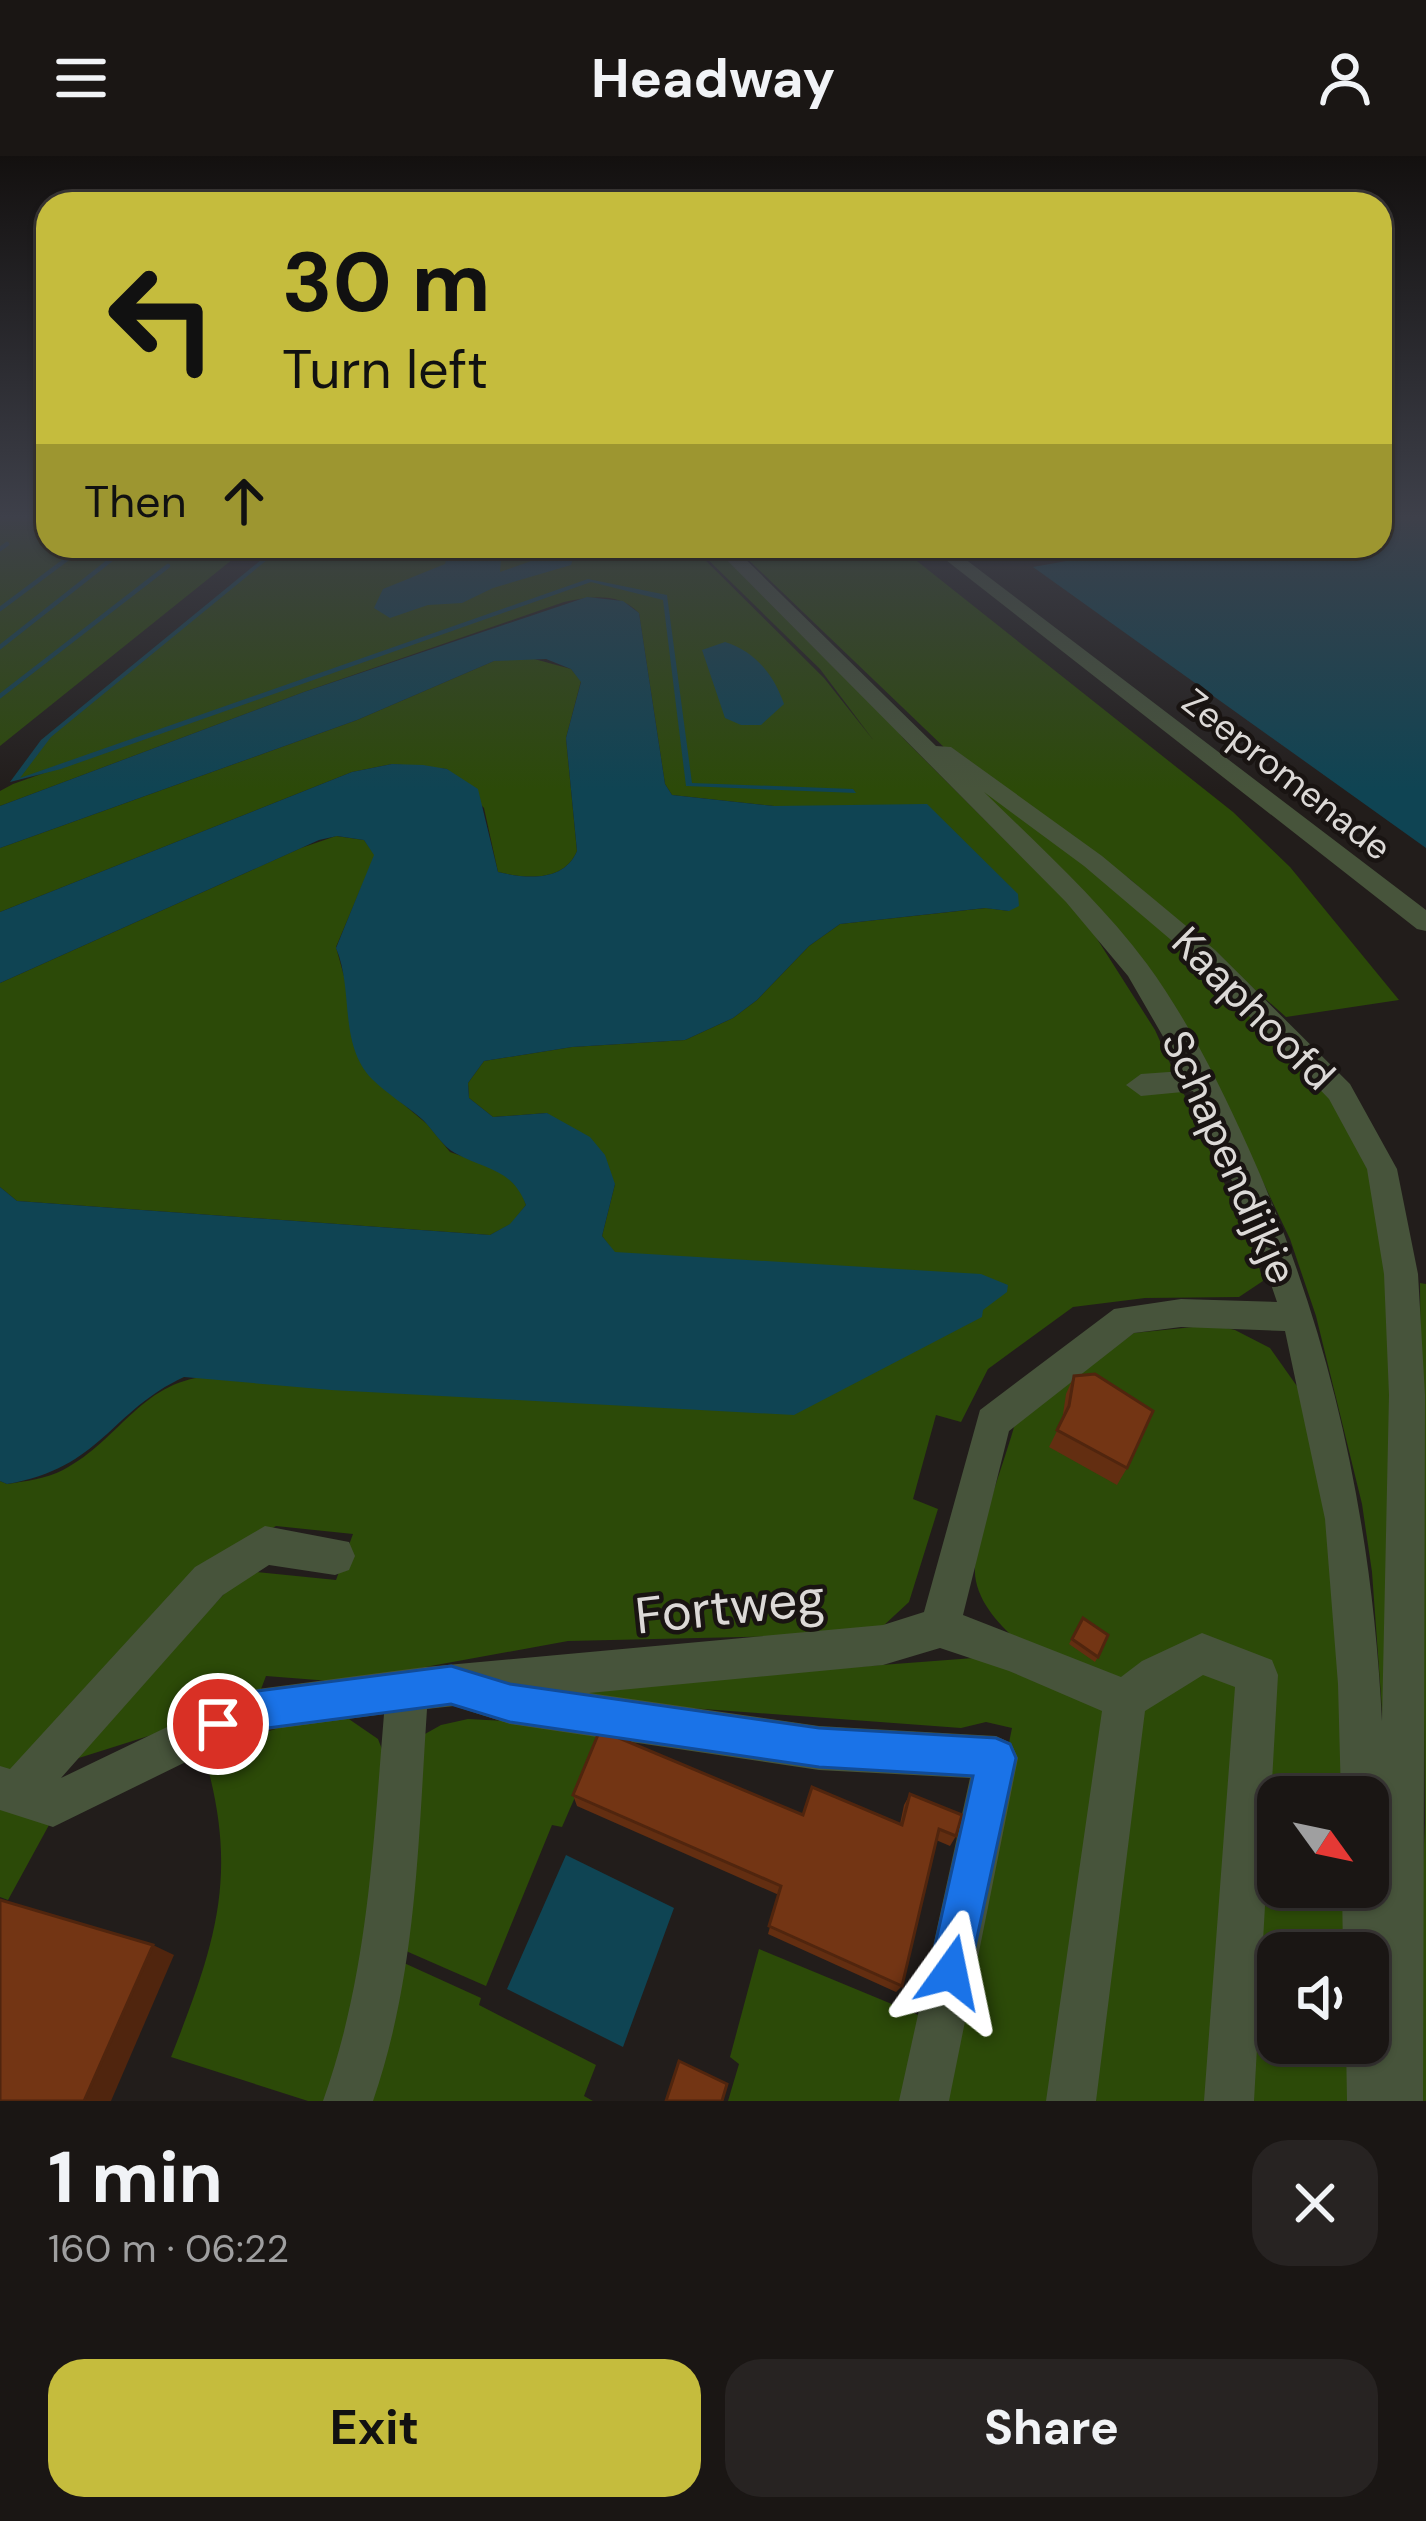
<!DOCTYPE html>
<html lang="en">
<head>
<meta charset="utf-8">
<style>
	:root { --surface:#1a1614; --page:#272322; --text:#f1f3f6; --muted:#9f9fa0; --line:#383534; --accent:#c5bc3d }
	body { margin:0; font-family:"DM Sans",sans-serif; background:var(--page); color:var(--text); height:100vh; display:flex; flex-direction:column; font-size:45px; white-space:nowrap }
	* { box-sizing:border-box; margin:0 }
	p { font-size:39px; color:var(--muted) }
	.icon { flex:none; width:66px; height:66px; fill:none; stroke:currentColor; stroke-width:2; stroke-linecap:round; stroke-linejoin:round }
	.map { position:relative; height:1945px; overflow:hidden }
	.side { display:flex; flex-direction:column; background:var(--surface); flex:1 }
	.side>* { flex:none }
	.guide { position:absolute; left:36px; top:36px; width:1356px; height:366px; border-radius:36px; box-shadow:0 3px 9px #0004,0 0 0 3px var(--line); background:#c5bc3d; color:#111; overflow:hidden }
	.needle { width:78px; rotate:123deg }
	.tools { position:absolute; left:1257px; top:1620px; display:grid; gap:24px }
	.tools a { display:grid; place-items:center; width:132px; height:132px; border-radius:24px; background:var(--surface); box-shadow:0 3px 9px #0004,0 0 0 3px var(--line); font-size:60px }
	.pin { position:absolute; display:grid; place-items:center; width:102px; height:102px; color:#fff; margin:-51px; border:6px solid #fff; border-radius:50%; box-shadow:0 3px 12px #0007 }
	.me { position:absolute; width:132px; margin:-66px; rotate:12deg; stroke-linejoin:round; filter:drop-shadow(0 0 9px #0008) }
	.turn { display:flex; align-items:center; gap:42px; height:252px; padding:0 48px; font-size:54px }
	.turn .icon { width:156px; height:156px; stroke-width:2.5 }
	.turn b { display:block; font-size:84px; line-height:102px }
	.then { display:flex; align-items:center; height:114px; padding:0 48px; background:#0003; gap:24px; font-size:45px }
	.round { display:grid; place-items:center; flex:none; width:126px; height:126px; border-radius:36px; background:var(--page) }
	.headline { display:flex; align-items:center; justify-content:space-between; height:204px; padding:0 48px }
	h1 { font-size:72px; font-weight:700; line-height:90px }
	.button { display:flex; gap:24px; margin-top:auto; padding:24px 48px }
	.button a { flex:1; height:138px; border-radius:36px; background:var(--accent); color:#111; font-size:48px; font-weight:700; line-height:138px; text-align:center }
	.button a+a { background:var(--page); color:var(--text) }
	header { display:flex; justify-content:space-between; align-items:center; height:156px; padding:0 48px; background:var(--surface); font-size:54px; font-weight:700 }
	.map>svg:first-child { display:block }
	.green { fill:#2c4a08 }
	.water { fill:#0f4453 }
	.lines { fill:none; stroke-linecap:round; stroke-linejoin:round }
	.stream { stroke:#0f4453; stroke-width:4.5 }
	.minor { fill:#47543b; fill-rule:evenodd }
	.wall { fill:#632e11 }
	.shaded-wall { fill:#50250e }
	.building { fill:#733514; stroke:#50250e; stroke-width:3 }
	.route { fill:#1a73e8; stroke:#114b97; stroke-width:3 }
	.labels { text-anchor:middle; stroke-width:9; stroke-linejoin:round; paint-order:stroke }
	.far-street-label { font-size:36px; fill:#dcd9d7; stroke:#191412 }
	.street-label { font-size:42px; fill:#dcd9d7; stroke:#191412 }
	.near-street-label { font-size:51px; fill:#dcd9d7; stroke:#191412 }
</style>
</head>
<body>
<header><svg class="icon" aria-label="menu" viewBox="0 0 24 24"><path d="M4 6h16M4 12h16M4 18h16"/></svg>Headway<svg class="icon" aria-label="person" viewBox="0 0 24 24"><circle cx="12" cy="8" r="4"/><path d="M4 21q1-7 8-7t8 7"/></svg></header>
<div class="map">
<svg width="1426" height="1945" viewBox="0 0 1426 1945">
	<rect width="100%" height="100%" fill="#221d1b"/>
	<!-- green -->
	<path class="green" d="M 0,362 L 48,362 L 48,390 L 248,391 L 0,590 Z
		M 279,390 L 691,390 L 824,522 L 874,585 L 820,513 L 694,390 L 714,390 L 857,528 L 904,583 L 1085,764 L 1155,874 L 1254,1093 L 1263,1125 L 1239,1141 L 1145,1142 L 1073,1151 L 988,1213 L 961,1266 L 936,1259 L 913,1343 L 938,1353 L 909,1446 L 882,1471 L 823,1479 L 568,1485 L 343,1526 L 266,1520 L 256,1546 L 63,1607 L 246,1415 L 336,1424 L 353,1378 L 276,1370 L 221,1402 L 10,1615 L 0,1613 L 0,1325 L 7,1328 C 26,1325 46,1323 63,1314 C 122,1283 142,1222 215,1220 L 614,1096 L 602,1080 L 615,1028 L 547,957 L 493,961 L 469,942 L 468,927 L 484,905 L 572,891 L 685,884 L 733,862 L 757,844 L 809,790 L 840,768 L 986,752 L 1009,755 L 921,651 L 774,650 L 672,639 L 665,628 L 639,457 C 619,436 590,440 564,446 L 304,536 L 0,650 L 0,635 L 13,628 L 571,430 L 17,624 L 43,585 Z
		M 734,390 L 898,390 L 1233,656 L 1290,711 L 1399,844 L 1286,861 L 1131,724 L 948,595 Z
		M 527,501 L 571,513 L 581,525 L 566,582 L 577,695 C 564,726 527,723 498,716 L 484,652 L 447,613 L 392,608 L 352,616 L 0,756 L 0,692 L 357,564 L 494,505 Z
		M 984,635 L 1075,698 L 1177,781 L 1331,942 L 1373,1023 L 1391,1116 L 1390,1664 L 1372,1416 L 1362,1348 L 1316,1160 L 1290,1083 L 1208,910 L 979,637 Z
		M 336,680 L 364,684 L 375,699 L 336,791 L 372,922 L 427,968 L 450,996 L 501,1014 L 521,1035 L 526,1049 L 511,1068 L 490,1079 L 17,1045 L 0,1031 L 0,827 L 301,692 Z
		M 1420,1127 L 1426,1128 L 1426,1945 L 1412,1945 L 1425,1667 Z
		M 1213,1169 L 1235,1174 L 1270,1192 L 1299,1233 L 1335,1400 L 1347,1641 L 1278,1641 L 1278,1731 L 1348,1731 L 1349,1797 L 1278,1797 L 1278,1887 L 1351,1887 L 1352,1945 L 936,1945 L 1012,1572 L 986,1566 L 961,1572 L 500,1538 L 987,1501 L 1017,1484 C 997,1467 973,1440 975,1411 C 977,1377 1004,1307 1014,1271 L 1029,1252 L 1134,1177 Z
		M 343,1559 L 378,1583 L 385,1601 L 384,1752 L 333,1945 L 308,1945 L 171,1901 C 216,1787 240,1718 203,1595 L 319,1560 Z
		M 468,1563 L 606,1570 L 562,1671 L 552,1669 L 486,1830 L 406,1795 L 416,1583 L 441,1569 Z
		M 0,1652 L 49,1669 L 8,1744 L 0,1741 Z
		M 759,1793 L 928,1863 L 910,1945 L 728,1945 L 739,1908 L 730,1901 Z
		M 404,1807 L 481,1842 L 479,1849 L 596,1909 L 584,1940 L 593,1945 L 366,1945 Z"/>
	<!-- water -->
	<path class="water" d="M 1380,362 L 1426,362 L 1426,692 L 1033,411 L 1072,404 C 1057,389 1034,395 1014,396 L 1006,390 L 1380,390 Z
		M 278,390 L 284,390 L 51,581 L 20,622 L 588,423 L 667,439 L 692,627 L 853,633 L 856,637 L 686,630 L 663,444 L 591,426 L 61,613 L 10,626 L 41,584 Z
		M 450,390 L 502,390 L 500,416 L 559,395 L 561,390 L 577,390 L 571,409 L 493,432 L 462,447 L 428,449 L 390,462 L 374,452 L 383,433 L 445,408 Z
		M 587,441 L 623,445 L 639,457 L 665,628 L 672,639 L 774,650 L 927,648 L 1018,738 L 1019,750 L 1009,755 L 985,752 L 840,768 L 809,790 L 757,844 L 733,862 L 685,884 L 572,891 L 484,905 L 468,927 L 469,942 L 493,961 L 547,957 L 590,981 L 605,999 L 615,1028 L 602,1080 L 615,1096 L 981,1118 L 1008,1129 L 1007,1136 L 983,1154 L 982,1161 L 794,1259 L 331,1234 L 184,1221 C 110,1255 102,1312 7,1328 L 0,1325 L 0,1031 L 17,1045 L 490,1079 L 510,1068 L 526,1049 C 512,1012 485,1014 455,997 C 443,991 433,974 423,964 C 407,950 387,938 372,923 C 338,888 354,834 336,792 L 374,699 L 364,684 L 337,680 L 319,684 L 0,827 L 0,756 L 352,616 L 392,608 L 423,609 L 447,613 L 478,633 L 498,716 C 527,723 564,726 577,695 L 566,582 L 581,526 L 571,513 L 546,503 L 494,505 L 357,564 L 0,692 L 0,650 L 304,536 Z
		M 725,486 C 755,495 774,519 784,548 L 761,569 L 741,569 L 725,562 L 702,494 Z
		M 566,1699 L 674,1752 L 623,1891 L 507,1833 Z"/>
	<g class="lines">
		<!-- stream -->
		<path class="stream" d="M 0,393 L 7,388
			M 0,453 L 79,394
			M 0,491 L 113,402
			M 0,540 L 168,410"/>
		<!-- minor -->
		<path class="minor" d="M 713,390 L 732,390 L 936,590 L 951,591 L 1102,700 L 1215,794 L 1350,928 L 1397,1013 L 1418,1118 L 1425,1239 L 1423,1945 L 1347,1945 L 1346,1887 L 1368,1887 L 1368,1797 L 1343,1797 L 1342,1731 L 1368,1731 L 1368,1709 L 1378,1713 L 1379,1654 L 1368,1661 L 1368,1641 L 1341,1641 L 1338,1528 L 1325,1363 L 1285,1175 L 1181,1171 L 1134,1177 L 1009,1275 L 963,1459 L 1121,1521 L 1142,1505 L 1202,1477 L 1272,1504 L 1278,1519 L 1254,1945 L 1204,1945 L 1235,1531 L 1203,1519 L 1145,1555 L 1096,1945 L 1046,1945 L 1102,1555 L 1009,1515 L 940,1492 L 883,1509 L 589,1537 L 819,1570 L 996,1580 L 1011,1587 L 1018,1602 L 949,1945 L 899,1945 L 970,1622 L 819,1614 L 510,1568 L 454,1550 L 427,1553 C 418,1687 417,1817 373,1945 L 323,1945 C 368,1819 373,1691 384,1558 L 245,1577 L 53,1671 L 0,1654 L 0,1610 L 10,1613 L 195,1411 L 265,1370 L 349,1386 L 355,1400 L 349,1414 L 335,1419 L 269,1409 L 223,1439 L 61,1622 L 242,1535 L 425,1511 L 883,1469 L 924,1456 L 980,1254 L 1114,1153 L 1181,1143 L 1277,1146 L 1250,1067 L 1193,935 L 1141,940 L 1126,929 L 1141,918 L 1183,915 L 1128,820 L 1066,746 ZM 984,636 L 1084,710 L 1197,806 L 1329,943 L 1367,1013 L 1384,1118 L 1389,1239 L 1382,1565 C 1372,1364 1331,1175 1248,991 C 1220,929 1188,864 1147,808 C 1100,745 1040,691 984,636 Z
			M 928,390 L 948,390 L 1426,754 L 1426,775 L 1417,773 Z"/>
	</g>
	<!-- wall -->
	<path class="wall" d="M 1074,1220 L 1127,1312 L 1117,1329 L 1049,1291 L 1062,1265 L 1066,1238 Z
		M 1083,1462 L 1098,1501 L 1095,1506 L 1069,1488 Z
		M 910,1638 L 956,1680 L 950,1690 L 936,1684 L 902,1830 L 896,1836 L 768,1778 L 779,1739 L 577,1650 L 573,1639 L 900,1668 L 904,1649 Z"/>
	<!-- shaded-wall -->
	<path class="shaded-wall" d="M 153,1789 L 174,1799 L 111,1945 L 84,1945 Z"/>
	<!-- building -->
	<path class="building" d="M 1095,1218 L 1153,1255 L 1127,1312 L 1057,1274 L 1069,1250 L 1074,1220 Z
		M 1083,1462 L 1108,1479 L 1098,1501 L 1072,1483 Z
		M 600,1574 L 803,1659 L 812,1631 L 902,1669 L 910,1638 L 962,1659 L 956,1680 L 939,1673 L 902,1830 L 769,1770 L 781,1730 L 573,1639 Z
		M 0,1744 L 153,1789 L 84,1945 L 0,1945 Z
		M 679,1905 L 727,1928 L 722,1945 L 666,1945 Z"/>
	<!-- sky -->
	<linearGradient id="sky" x2="0" y2="1"><stop stop-color="#13100f"/><stop offset="0.57" stop-color="#3e404a"/><stop offset="1" stop-color="#3e404a" stop-opacity="0"/></linearGradient>
	<rect width="1426" height="634" fill="url(#sky)"/>
	<!-- route -->
	<path class="route" d="M 451,1510 L 510,1528 L 819,1572 L 996,1582 L 1010,1588 L 1016,1602 L 966,1832 L 951,1838 L 936,1832 L 929,1816 L 973,1620 L 819,1611 L 510,1566 L 451,1548 L 245,1575 L 218,1587 L 204,1582 L 198,1568 L 204,1554 L 242,1537 Z"/>
	<g class="labels">
		<!-- far-street labels -->
		<g class="far-street-label">
			<text transform="translate(1287 618) rotate(38)" y="13">Zeepromenade</text>
		</g>
		<!-- street labels -->
		<g class="street-label">
			<text transform="translate(1254 852) rotate(45)" y="15">Kaaphoofd</text>
			<text transform="translate(1230 1001) rotate(66)" y="15">Schapendijkje</text>
		</g>
		<!-- near-street labels -->
		<g class="near-street-label">
			<text transform="translate(730 1450) rotate(-6)" y="18">Fortweg</text>
		</g>
	</g>
</svg>
<div class="tools">
<a><svg class="needle" viewBox="-14 -14 28 28"><path d="M0-13l5 13h-10z" fill="#e53935"/><path d="M0 13l5-13h-10z" fill="#9f9fa0"/></svg></a>
<a><svg class="icon" aria-label="sound" viewBox="0 0 24 24"><path d="M4 9h4l5-4v14l-5-4H4zM17 9q2 3 0 6"/></svg></a>
</div>
<div class="pin" style="left:218px;top:1568px;background:#d93025"><svg class="icon" aria-label="arrive" viewBox="0 0 24 24"><path d="M6 21V4h12l-3 4 3 4H6"/></svg></div>
<svg class="me" style="left:951px;top:1816px" viewBox="-20 -20 40 40"><path d="M0-17L14 15 0 8-14 15z" fill="#1a73e8" stroke="#fff" stroke-width="4"/></svg>
<div class="guide">
<div class="turn"><svg class="icon" aria-label="left" viewBox="0 0 24 24"><path d="M17 20v-9H6M10 6l-5 5 5 5"/></svg><div><b>30 m</b>Turn left</div></div>
<div class="then">Then<svg class="icon" aria-label="ahead" viewBox="0 0 24 24"><path d="M12 20V5M6 11l6-6 6 6"/></svg></div>
</div>
</div>
<section class="side">
<div class="headline"><div><h1>1 min</h1><p>160 m · 06:22</p></div><a class="round"><svg class="icon" aria-label="close" viewBox="0 0 24 24"><path d="M6 6l12 12M18 6L6 18"/></svg></a></div>
<div class="button"><a>Exit</a><a>Share</a></div>
</section>
</body>
</html>
